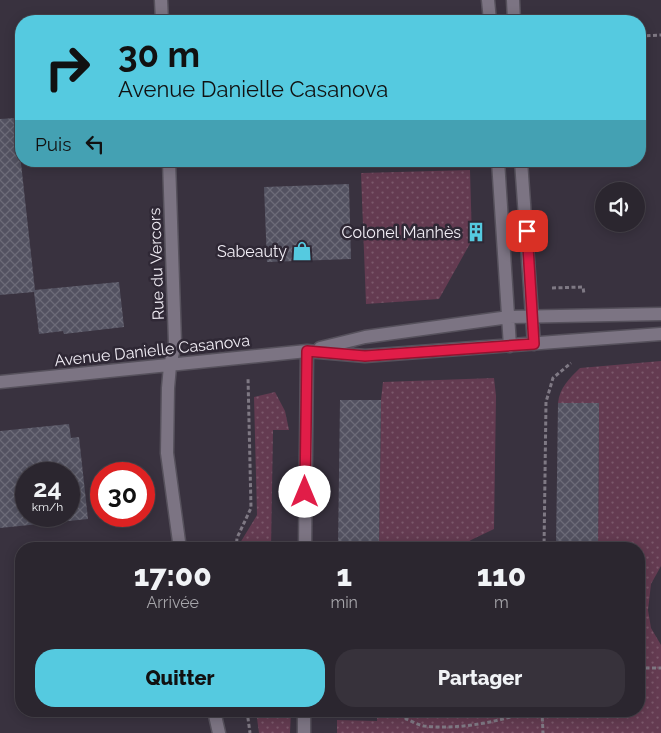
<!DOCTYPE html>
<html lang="fr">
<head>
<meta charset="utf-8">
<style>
	:root { --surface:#2b262f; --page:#37323b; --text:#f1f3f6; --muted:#a6a5aa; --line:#47434b; --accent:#55cae0 }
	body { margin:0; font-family:Raleway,sans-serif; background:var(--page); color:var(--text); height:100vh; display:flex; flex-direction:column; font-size:19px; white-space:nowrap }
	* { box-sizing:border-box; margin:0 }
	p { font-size:16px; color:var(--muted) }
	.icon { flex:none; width:28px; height:28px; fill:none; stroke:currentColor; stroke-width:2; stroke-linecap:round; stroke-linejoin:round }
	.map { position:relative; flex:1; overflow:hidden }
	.details { position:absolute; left:15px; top:542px; width:630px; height:175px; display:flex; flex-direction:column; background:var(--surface); border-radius:20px; box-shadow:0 2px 12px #0003,0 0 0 1px var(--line) }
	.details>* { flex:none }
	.banner { position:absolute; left:15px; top:15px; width:631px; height:152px; border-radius:20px; box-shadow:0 2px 12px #0003,0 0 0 1px var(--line); background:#55cae0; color:#111; overflow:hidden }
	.controls { position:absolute; left:595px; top:182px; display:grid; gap:10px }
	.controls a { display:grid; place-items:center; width:50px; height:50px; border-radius:50%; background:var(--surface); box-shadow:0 2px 12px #0003,0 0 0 1px var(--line); font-size:25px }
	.speed { position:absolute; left:15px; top:462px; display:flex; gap:10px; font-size:25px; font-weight:700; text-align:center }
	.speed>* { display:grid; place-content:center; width:65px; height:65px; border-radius:50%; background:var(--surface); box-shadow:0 2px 12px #0003,0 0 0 1px var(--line); line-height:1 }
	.speed small { font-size:12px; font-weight:400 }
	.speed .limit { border:8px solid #d22; background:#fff; color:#111 }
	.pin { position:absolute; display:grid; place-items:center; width:42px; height:42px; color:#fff; margin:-21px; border-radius:10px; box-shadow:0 2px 8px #0006 }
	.me { position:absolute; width:55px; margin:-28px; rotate:0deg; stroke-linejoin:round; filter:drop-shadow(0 0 4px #0008) }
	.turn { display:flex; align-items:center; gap:18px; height:105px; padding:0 20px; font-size:22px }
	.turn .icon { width:65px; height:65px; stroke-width:2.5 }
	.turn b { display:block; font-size:35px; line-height:42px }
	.then { display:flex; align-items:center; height:48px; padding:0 20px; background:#0003; gap:10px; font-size:19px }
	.eta { display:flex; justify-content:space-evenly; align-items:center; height:85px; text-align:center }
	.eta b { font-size:30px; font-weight:800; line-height:35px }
	.action { display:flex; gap:10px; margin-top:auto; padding:10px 20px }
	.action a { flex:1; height:58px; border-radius:20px; background:var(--accent); color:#111; font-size:20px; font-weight:800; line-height:58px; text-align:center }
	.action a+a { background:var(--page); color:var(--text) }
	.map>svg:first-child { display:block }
	.grass { fill:url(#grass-dots) }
	.building { fill:url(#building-cross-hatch); fill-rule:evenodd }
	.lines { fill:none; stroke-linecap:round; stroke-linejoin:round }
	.minor-casing { stroke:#56515c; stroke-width:15 }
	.path { stroke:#7f7984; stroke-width:3; stroke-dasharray:4 2.5; stroke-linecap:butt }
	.minor { stroke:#7c7483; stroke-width:12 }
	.route-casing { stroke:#92132f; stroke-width:12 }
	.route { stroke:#e11d48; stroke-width:9 }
	.labels { text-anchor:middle; stroke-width:5; stroke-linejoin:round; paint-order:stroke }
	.poi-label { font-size:16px; fill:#f1edf5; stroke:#2f2835; text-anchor:end }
	.street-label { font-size:16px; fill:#f1edf5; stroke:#2f2835 }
</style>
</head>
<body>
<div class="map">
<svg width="661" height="733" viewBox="0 0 661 733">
	<defs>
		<pattern id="grass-dots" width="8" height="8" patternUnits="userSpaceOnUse" patternTransform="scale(1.25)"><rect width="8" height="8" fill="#643b51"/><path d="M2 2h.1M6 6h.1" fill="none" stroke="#7b586b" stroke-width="1.8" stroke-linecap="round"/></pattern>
		<pattern id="building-cross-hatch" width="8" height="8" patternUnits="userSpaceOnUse" patternTransform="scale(1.25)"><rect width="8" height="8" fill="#535261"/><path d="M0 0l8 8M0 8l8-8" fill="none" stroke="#6c6b78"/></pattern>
	</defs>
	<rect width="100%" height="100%" fill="#39323f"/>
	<!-- grass -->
	<path class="grass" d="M 470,170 L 472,240 L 439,299 L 366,304 L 361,173 Z
		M 661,361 L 661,566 L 651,584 L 648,610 L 651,628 L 661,645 L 661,733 L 337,733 L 337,720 L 377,721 L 377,711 L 639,711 L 639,549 L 598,549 L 599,403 L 558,403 C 560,387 569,379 580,368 Z
		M 494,378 L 496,396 L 494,529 L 471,540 L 458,549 L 379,549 L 381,400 L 383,382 Z
		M 275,392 L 285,411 L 289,430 L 273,430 L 271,549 L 241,549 L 240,543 L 257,515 L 254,397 Z
		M 256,711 L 291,711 L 290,733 L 259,733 Z"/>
	<!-- building -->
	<path class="building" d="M 16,118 L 35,290 L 119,282 L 124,327 L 64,334 L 63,331 L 39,334 L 34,292 L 0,295 L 0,119 Z
		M 349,184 L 351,259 L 267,262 L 264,187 Z
		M 340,400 L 381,400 L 379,549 L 338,549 Z
		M 558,403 L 599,403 L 598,549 L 556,549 Z
		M 69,424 L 71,438 L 79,437 L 88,519 L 0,528 L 0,431 ZM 26,474 L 69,474 L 69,516 L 26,516 Z"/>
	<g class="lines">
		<defs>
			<path id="minor" d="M 161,0 L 162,21
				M 488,0 L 490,21
				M 513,0 L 514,21
				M 169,161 L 175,343 L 170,366 L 168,388 L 167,453 L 180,549
				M 498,161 L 510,346
				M 521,161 L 534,344
				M 320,348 L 365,337 L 509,317 L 661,314
				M 0,382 L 307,351 L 365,356 L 661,334
				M 305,549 L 307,351
				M 214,711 L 219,733
				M 304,733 L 304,711"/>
		</defs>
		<!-- minor casing -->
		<use href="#minor" class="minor-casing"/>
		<!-- path -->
		<path class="path" d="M 640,36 L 661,35
			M 552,288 L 583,287 L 584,294
			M 236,549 L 237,538 L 251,508 L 248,377
			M 544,549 L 546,402 L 553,378 L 571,363
			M 639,668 L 661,668
			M 247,711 L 250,733
			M 405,711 L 406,719 C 412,721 418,725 424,726 C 458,730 498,722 530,711
			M 542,711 L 543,733"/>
		<!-- minor -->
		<use href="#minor" class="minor"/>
	</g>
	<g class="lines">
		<defs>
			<path id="route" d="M 305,492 L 307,351 L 365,356 L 534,344 L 527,231"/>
		</defs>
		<!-- route casing -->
		<use href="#route" class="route-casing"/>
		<!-- route -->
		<use href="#route" class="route"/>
	</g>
	<!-- icons -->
	<defs>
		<symbol id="building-bare" viewBox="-9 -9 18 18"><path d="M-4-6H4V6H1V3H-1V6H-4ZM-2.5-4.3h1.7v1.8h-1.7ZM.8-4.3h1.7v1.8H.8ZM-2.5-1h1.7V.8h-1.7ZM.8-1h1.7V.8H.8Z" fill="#55cae0" stroke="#2f2835" stroke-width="2.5" paint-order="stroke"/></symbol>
		<symbol id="shop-bare" viewBox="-9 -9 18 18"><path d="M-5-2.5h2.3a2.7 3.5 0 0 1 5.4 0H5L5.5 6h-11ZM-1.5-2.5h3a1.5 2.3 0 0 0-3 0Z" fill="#55cae0" stroke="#2f2835" stroke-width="2.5" paint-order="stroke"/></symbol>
	</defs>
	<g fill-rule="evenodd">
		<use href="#building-bare" x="462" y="218" width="28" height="28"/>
		<use href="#shop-bare" x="288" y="237" width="28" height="28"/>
	</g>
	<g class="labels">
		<!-- poi labels -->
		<g class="poi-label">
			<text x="461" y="238">Colonel Manhès</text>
			<text x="287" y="257">Sabeauty</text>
		</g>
		<!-- street labels -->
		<g class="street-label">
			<text transform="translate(156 264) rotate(-92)" y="6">Rue du Vercors</text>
			<text transform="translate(152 350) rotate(-6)" y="6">Avenue Danielle Casanova</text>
		</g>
	</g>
</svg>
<div class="controls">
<a><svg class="icon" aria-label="sound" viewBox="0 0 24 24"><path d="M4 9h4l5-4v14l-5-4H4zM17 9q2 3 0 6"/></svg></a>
</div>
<div class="speed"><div>24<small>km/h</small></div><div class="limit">30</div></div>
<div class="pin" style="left:527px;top:231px;background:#d93025"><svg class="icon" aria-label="arrive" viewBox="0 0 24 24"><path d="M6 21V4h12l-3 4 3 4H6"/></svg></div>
<svg class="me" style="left:305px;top:492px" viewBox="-20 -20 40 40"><circle r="19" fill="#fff"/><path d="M0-13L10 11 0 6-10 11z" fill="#e11d48"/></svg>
<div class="banner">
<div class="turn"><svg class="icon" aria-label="right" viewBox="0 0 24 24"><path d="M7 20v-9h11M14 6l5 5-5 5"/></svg><div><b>30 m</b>Avenue Danielle Casanova</div></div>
<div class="then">Puis<svg class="icon" aria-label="left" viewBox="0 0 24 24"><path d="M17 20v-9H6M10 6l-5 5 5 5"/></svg></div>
</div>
<section class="details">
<div class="eta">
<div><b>17:00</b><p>Arrivée</p></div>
<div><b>1</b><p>min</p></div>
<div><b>110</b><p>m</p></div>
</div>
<div class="action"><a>Quitter</a><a>Partager</a></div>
</section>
</div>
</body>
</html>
